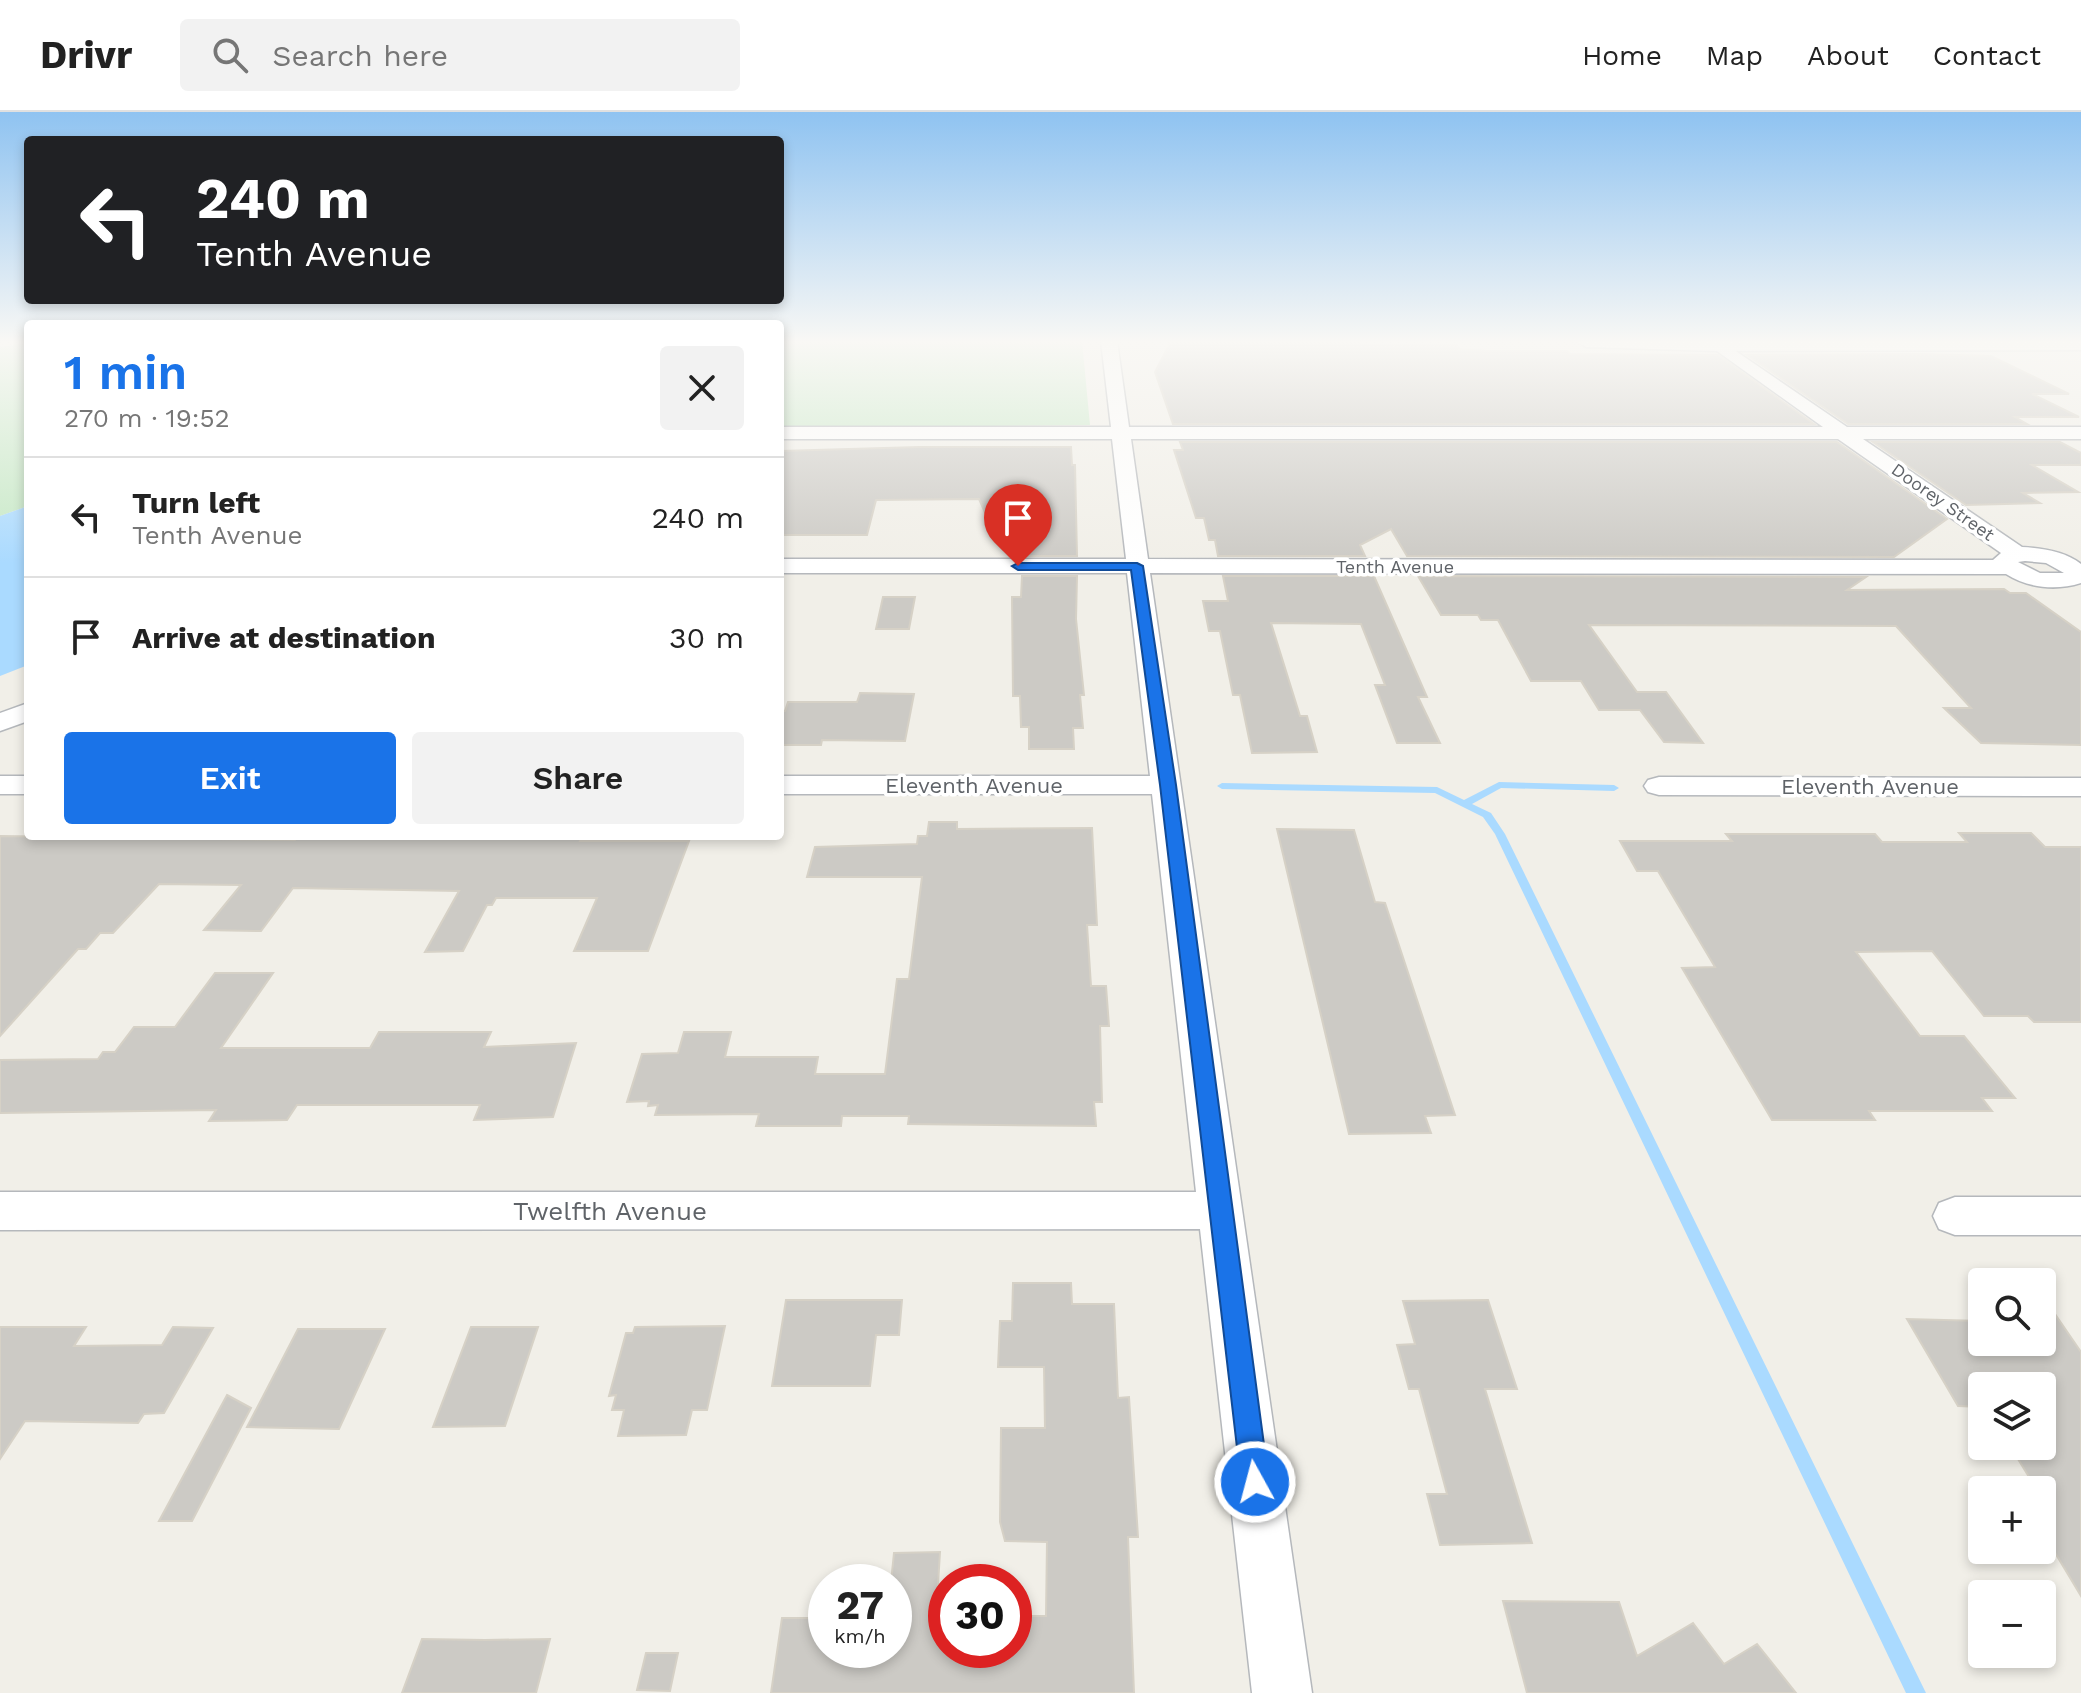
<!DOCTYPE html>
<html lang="en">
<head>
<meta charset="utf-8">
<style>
	:root { --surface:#fff; --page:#f2f2f2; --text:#222; --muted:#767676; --line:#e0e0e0; --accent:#1a73e8 }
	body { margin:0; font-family:"Work Sans",sans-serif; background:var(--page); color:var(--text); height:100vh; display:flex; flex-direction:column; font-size:30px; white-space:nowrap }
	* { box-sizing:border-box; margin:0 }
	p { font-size:26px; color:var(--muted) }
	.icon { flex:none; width:44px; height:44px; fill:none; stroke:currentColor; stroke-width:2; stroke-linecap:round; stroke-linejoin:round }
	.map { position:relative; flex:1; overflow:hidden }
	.side { position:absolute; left:24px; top:208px; width:760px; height:520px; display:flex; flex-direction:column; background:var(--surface); border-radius:8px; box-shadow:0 4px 12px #0003 }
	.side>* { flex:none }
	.top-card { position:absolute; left:24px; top:24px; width:760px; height:168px; border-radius:8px; box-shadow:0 4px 12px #0003; background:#202124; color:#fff; overflow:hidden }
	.tools { position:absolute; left:1968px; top:1156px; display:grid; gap:16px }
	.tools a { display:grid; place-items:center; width:88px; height:88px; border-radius:8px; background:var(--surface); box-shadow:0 4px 12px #0003; font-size:40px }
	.speed { position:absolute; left:808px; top:1452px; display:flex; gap:16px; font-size:40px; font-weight:700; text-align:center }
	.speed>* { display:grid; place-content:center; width:104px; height:104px; border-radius:50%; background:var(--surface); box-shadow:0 4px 12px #0003; line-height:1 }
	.speed small { font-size:20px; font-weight:400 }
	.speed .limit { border:12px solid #d22; background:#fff; color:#111 }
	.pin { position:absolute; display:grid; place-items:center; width:68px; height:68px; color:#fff; margin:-82px -34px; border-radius:50% 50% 50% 0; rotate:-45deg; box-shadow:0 0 8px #0007 }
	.pin .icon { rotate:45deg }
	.me { position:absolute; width:88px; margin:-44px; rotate:353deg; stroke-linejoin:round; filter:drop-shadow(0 0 6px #0008) }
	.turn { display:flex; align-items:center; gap:28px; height:168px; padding:0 40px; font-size:36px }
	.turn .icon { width:104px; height:104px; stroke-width:2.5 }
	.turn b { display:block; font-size:56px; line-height:68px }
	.round { display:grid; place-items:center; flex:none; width:84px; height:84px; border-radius:8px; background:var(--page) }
	.headline { display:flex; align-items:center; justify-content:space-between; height:136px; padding:0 40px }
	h1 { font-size:48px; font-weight:600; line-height:60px; color:var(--accent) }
	.button { display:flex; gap:16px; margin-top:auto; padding:16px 40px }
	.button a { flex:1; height:92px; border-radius:8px; background:var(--accent); color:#fff; font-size:32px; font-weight:600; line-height:92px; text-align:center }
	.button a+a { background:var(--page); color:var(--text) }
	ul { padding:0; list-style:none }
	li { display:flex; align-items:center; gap:24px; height:120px; padding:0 40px; border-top:2px solid var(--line) }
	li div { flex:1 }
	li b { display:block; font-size:30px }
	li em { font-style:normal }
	header { display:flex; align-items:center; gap:48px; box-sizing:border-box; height:112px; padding:0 40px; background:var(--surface); border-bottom:2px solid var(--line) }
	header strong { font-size:38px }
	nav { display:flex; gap:44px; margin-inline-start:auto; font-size:28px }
	.search { width:560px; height:72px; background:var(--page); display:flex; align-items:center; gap:20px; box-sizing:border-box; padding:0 28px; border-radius:8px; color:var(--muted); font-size:30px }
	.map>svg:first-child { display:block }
	.green { fill:#c5e8c5 }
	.water { fill:#aadaff }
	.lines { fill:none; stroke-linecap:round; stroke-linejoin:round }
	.stream { fill:#aadaff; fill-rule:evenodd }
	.building { fill:#cccac5; stroke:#d6d1c6; stroke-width:2 }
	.minor-casing { stroke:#b5b8bc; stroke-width:3 }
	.secondary-casing { stroke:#b6babf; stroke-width:3 }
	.minor { fill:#fff; fill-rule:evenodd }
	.secondary { fill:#fff; fill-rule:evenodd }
	.route { fill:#1a73e8; stroke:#114b97; stroke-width:2 }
	.labels { text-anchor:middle; stroke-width:7; stroke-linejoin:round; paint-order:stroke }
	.far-street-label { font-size:18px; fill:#5f6368; stroke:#fff }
	.street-label { font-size:22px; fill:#5f6368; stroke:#fff }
	.near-street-label { font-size:26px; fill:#5f6368; stroke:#fff }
</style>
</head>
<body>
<header>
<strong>Drivr</strong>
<div class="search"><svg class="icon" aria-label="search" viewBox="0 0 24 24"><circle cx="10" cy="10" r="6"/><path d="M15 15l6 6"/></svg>Search here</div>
<nav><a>Home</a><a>Map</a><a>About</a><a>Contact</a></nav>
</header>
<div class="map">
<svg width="2081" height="1581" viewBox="0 0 2081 1581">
	<rect width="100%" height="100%" fill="#f1efe8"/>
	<!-- green -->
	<path class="green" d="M 780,229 L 1082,229 L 1090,313 L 780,316 Z
		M 28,231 L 28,394 L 0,404 L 0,235 Z"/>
	<!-- water -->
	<path class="water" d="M 28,394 L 28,553 L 0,564 L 0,404 Z"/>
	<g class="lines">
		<!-- stream -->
		<path class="stream" d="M 1499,670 L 1614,673 L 1619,676 L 1614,679 L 1501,676 L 1472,692 L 1491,701 L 1505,722 L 1926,1581 L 1906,1581 L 1495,722 L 1483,705 L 1435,681 L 1222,677 L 1217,674 L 1222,671 L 1437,675 L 1464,688 Z"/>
	</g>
	<!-- building -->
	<path class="building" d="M 1171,229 L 1360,229 L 1359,232 L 1457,233 L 1460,237 L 1486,239 L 1567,239 L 1570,242 L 1718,243 L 1814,312 L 1173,312 L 1155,260 Z
		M 1922,242 L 1991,244 L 2069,282 L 2032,282 L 2079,305 L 2015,305 L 2027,312 L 1848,312 L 1747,243 Z
		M 1180,330 L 1837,330 L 1947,407 L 1894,445 L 1407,444 L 1391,417 L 1360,433 L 1365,444 L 1218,444 L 1215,428 L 1209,428 L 1204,406 L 1196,406 L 1174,338 L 1183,338 Z
		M 1873,330 L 2060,330 L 2081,341 L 2081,353 L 2032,353 L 2078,380 L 2023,381 L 2040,391 L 1966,393 Z
		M 919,335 L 1071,335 L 1072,353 L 1075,353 L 1077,444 L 1023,444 L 1025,425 L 1020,425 L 1020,405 L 987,405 L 979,387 L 876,388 L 867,423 L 780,423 L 780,339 Z
		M 1022,464 L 1077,464 L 1076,507 L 1084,583 L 1080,583 L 1083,616 L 1073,616 L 1074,637 L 1029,637 L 1029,615 L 1021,615 L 1020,584 L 1013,584 L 1012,485 L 1021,485 Z
		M 1223,464 L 1374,464 L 1427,585 L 1418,585 L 1440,631 L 1397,631 L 1375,573 L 1385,573 L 1361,512 L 1271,511 L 1300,604 L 1307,604 L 1317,640 L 1252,641 L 1240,583 L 1233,583 L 1220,519 L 1209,519 L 1203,489 L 1228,489 Z
		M 1418,464 L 1866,465 L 1847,478 L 2004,477 L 2010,481 L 2026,481 L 2081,520 L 2081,633 L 1981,631 L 1944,596 L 1971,596 L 1896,514 L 1589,513 L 1637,580 L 1666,580 L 1703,631 L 1664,630 L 1640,598 L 1599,598 L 1581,569 L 1531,569 L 1498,508 L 1481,508 L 1478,503 L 1441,503 Z
		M 883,485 L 915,485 L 909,517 L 876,517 Z
		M 860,581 L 914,582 L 905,629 L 822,628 L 821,633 L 780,633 L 780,599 L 785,599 L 788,590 L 857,590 Z
		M 929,710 L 957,710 L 957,717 L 1092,716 L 1097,813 L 1087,813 L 1091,874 L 1106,874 L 1109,914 L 1100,914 L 1102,990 L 1094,990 L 1096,1014 L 908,1012 L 909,1004 L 842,1004 L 841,1014 L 756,1014 L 759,1002 L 655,1003 L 658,993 L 648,994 L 649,989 L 627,990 L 642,942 L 678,941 L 684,920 L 731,920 L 725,945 L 818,945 L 815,962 L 885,962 L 897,867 L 909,867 L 922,765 L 807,765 L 815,735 L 917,732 L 918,724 L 927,724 Z
		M 1277,717 L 1354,718 L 1375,790 L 1385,791 L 1455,1003 L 1425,1004 L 1431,1021 L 1349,1022 Z
		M 1959,721 L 2031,721 L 2045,735 L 2081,735 L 2081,910 L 2034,910 L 2028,904 L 1984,904 L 1932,839 L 1856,840 L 1920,924 L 1964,924 L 2015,986 L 1982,986 L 1992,999 L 1869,999 L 1875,1008 L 1772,1008 L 1682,856 L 1715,855 L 1658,759 L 1637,759 L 1620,729 L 1732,729 L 1726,722 L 1875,722 L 1882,730 L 1967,730 Z
		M 0,724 L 295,728 L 298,724 L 582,724 L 580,729 L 689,729 L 648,839 L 574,839 L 597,786 L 496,786 L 492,793 L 487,793 L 463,839 L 425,840 L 459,779 L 293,776 L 261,819 L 204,818 L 241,773 L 159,772 L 113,821 L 100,821 L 86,837 L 78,837 L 0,924 Z
		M 215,861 L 273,861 L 221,936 L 370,936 L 379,920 L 491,920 L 484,935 L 576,931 L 553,1005 L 474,1008 L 480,993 L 297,993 L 287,1008 L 209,1009 L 216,998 L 0,1001 L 0,948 L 98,947 L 103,940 L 115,940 L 134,915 L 175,915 Z
		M 1013,1171 L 1071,1171 L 1072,1192 L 1114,1192 L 1118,1286 L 1129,1285 L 1138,1425 L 1128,1425 L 1134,1581 L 771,1581 L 782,1506 L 826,1506 L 826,1538 L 894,1538 L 894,1470 L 891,1470 L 894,1441 L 940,1440 L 936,1505 L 946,1505 L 946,1538 L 1014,1538 L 1014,1504 L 1046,1504 L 1047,1430 L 1005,1429 L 1000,1410 L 1001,1316 L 1045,1316 L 1044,1255 L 998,1255 L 1000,1209 L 1012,1209 Z
		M 2042,1183 L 2081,1240 L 2081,1484 L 2042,1419 L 2042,1378 L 2037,1378 L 2010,1334 L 2042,1334 L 2042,1274 L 1982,1274 L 1982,1295 L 1958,1294 L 1907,1207 L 1982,1209 L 1982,1230 L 2042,1230 Z
		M 786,1188 L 902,1188 L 899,1223 L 876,1223 L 870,1274 L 772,1274 Z
		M 1488,1188 L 1517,1277 L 1485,1277 L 1532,1431 L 1440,1433 L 1427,1382 L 1447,1382 L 1419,1277 L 1409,1277 L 1397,1233 L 1415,1232 L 1403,1189 Z
		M 725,1214 L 707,1298 L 692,1298 L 686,1323 L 618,1324 L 624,1298 L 612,1298 L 616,1283 L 609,1284 L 626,1221 L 633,1221 L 635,1215 Z
		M 0,1215 L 86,1215 L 74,1234 L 162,1233 L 173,1215 L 213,1216 L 164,1301 L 144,1302 L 138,1311 L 25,1309 L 0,1347 Z
		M 471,1215 L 538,1215 L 505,1314 L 433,1315 Z
		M 298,1217 L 385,1217 L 339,1317 L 247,1315 Z
		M 227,1283 L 251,1296 L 192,1409 L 159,1409 Z
		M 1503,1489 L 1619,1490 L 1637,1544 L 1693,1511 L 1724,1552 L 1757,1532 L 1796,1581 L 1527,1581 Z
		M 422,1527 L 485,1528 L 550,1527 L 536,1581 L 402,1581 Z
		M 646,1541 L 678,1541 L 670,1579 L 637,1578 Z"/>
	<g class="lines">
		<defs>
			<path id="minor" d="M 1101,229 L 1117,229 L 1129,315 L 1823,315 L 1703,229 L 1721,229 L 1847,315 L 2081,315 L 2081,327 L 1863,327 L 2022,435 C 2042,436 2065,439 2081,452 L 2081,471 C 2056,479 2028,476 2006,462 L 1150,461 L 1312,1581 L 1252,1581 L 1200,1117 L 0,1118 L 0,1080 L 1196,1080 L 1152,682 L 780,682 L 780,664 L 1150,664 L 1127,461 L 780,461 L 780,447 L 1126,447 L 1112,327 L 780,327 L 780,315 L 1111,315 ZM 1131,327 L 1838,327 L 2001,441 L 1993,448 L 1148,447 ZM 2025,449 L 2046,451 L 2064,461 L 2040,461 L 2018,450 Z
				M 28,591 L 28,609 L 0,619 L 0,601 Z
				M 0,664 L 28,664 L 28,682 L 0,682 Z
				M 1659,665 L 2081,666 L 2081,684 L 1659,683 L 1648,680 L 1644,674 L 1648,668 Z
				M 1955,1085 L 2081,1085 L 2081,1123 L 1955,1123 L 1939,1117 L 1933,1104 L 1939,1091 Z"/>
			<path id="secondary" d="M 1576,229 L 2081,229 L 2081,238 L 1715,239 L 1586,235 Z"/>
		</defs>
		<!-- minor casing -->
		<use href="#minor" class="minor-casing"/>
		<!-- secondary casing -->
		<use href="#secondary" class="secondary-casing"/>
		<!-- minor -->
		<use href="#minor" class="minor"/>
		<!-- secondary -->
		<use href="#secondary" class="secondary"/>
	</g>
	<!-- sky -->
	<linearGradient id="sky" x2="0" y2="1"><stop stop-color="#8fc3f1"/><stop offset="0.51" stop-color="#f9f8f5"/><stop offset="1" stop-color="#f9f8f5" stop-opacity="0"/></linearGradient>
	<rect width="2081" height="451" fill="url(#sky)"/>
	<!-- route -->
	<path class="route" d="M 1137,451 L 1143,454 L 1176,673 L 1269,1370 L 1265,1380 L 1255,1384 L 1245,1380 L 1241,1370 L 1160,673 L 1131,458 L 1018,458 L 1012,454 L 1018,451 Z"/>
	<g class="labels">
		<!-- far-street labels -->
		<g class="far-street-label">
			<text transform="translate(1943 390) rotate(35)" y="6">Doorey Street</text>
			<text x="1395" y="461">Tenth Avenue</text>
		</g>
		<!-- street labels -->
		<g class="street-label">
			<text x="974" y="681">Eleventh Avenue</text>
			<text x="1870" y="682">Eleventh Avenue</text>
		</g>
		<!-- near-street labels -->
		<g class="near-street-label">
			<text x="610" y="1108">Twelfth Avenue</text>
		</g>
	</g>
</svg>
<div class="tools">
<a><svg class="icon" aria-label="search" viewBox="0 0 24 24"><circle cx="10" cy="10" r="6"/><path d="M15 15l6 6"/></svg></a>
<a><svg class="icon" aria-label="layers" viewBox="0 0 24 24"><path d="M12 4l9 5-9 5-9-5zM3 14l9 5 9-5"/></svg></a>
<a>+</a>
<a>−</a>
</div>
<div class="speed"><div>27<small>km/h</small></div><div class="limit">30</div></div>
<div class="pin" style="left:1018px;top:454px;background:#d93025"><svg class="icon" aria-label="arrive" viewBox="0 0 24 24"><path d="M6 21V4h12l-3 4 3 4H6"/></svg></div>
<svg class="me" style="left:1255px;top:1370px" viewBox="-20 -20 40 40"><circle r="17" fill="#1a73e8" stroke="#fff" stroke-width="3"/><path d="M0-11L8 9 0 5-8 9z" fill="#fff"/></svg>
<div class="top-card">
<div class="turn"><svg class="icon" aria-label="left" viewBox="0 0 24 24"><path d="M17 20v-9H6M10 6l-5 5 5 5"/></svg><div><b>240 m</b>Tenth Avenue</div></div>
</div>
<section class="side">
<div class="headline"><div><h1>1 min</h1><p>270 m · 19:52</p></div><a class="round"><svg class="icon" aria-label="close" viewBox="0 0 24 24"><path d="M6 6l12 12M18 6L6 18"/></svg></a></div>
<ul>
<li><svg class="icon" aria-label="left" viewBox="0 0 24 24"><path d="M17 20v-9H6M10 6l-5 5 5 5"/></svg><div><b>Turn left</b><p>Tenth Avenue</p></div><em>240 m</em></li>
<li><svg class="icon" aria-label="arrive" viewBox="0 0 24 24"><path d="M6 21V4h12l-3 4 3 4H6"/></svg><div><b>Arrive at destination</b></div><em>30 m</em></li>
</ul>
<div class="button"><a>Exit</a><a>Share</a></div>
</section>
</div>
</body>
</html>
